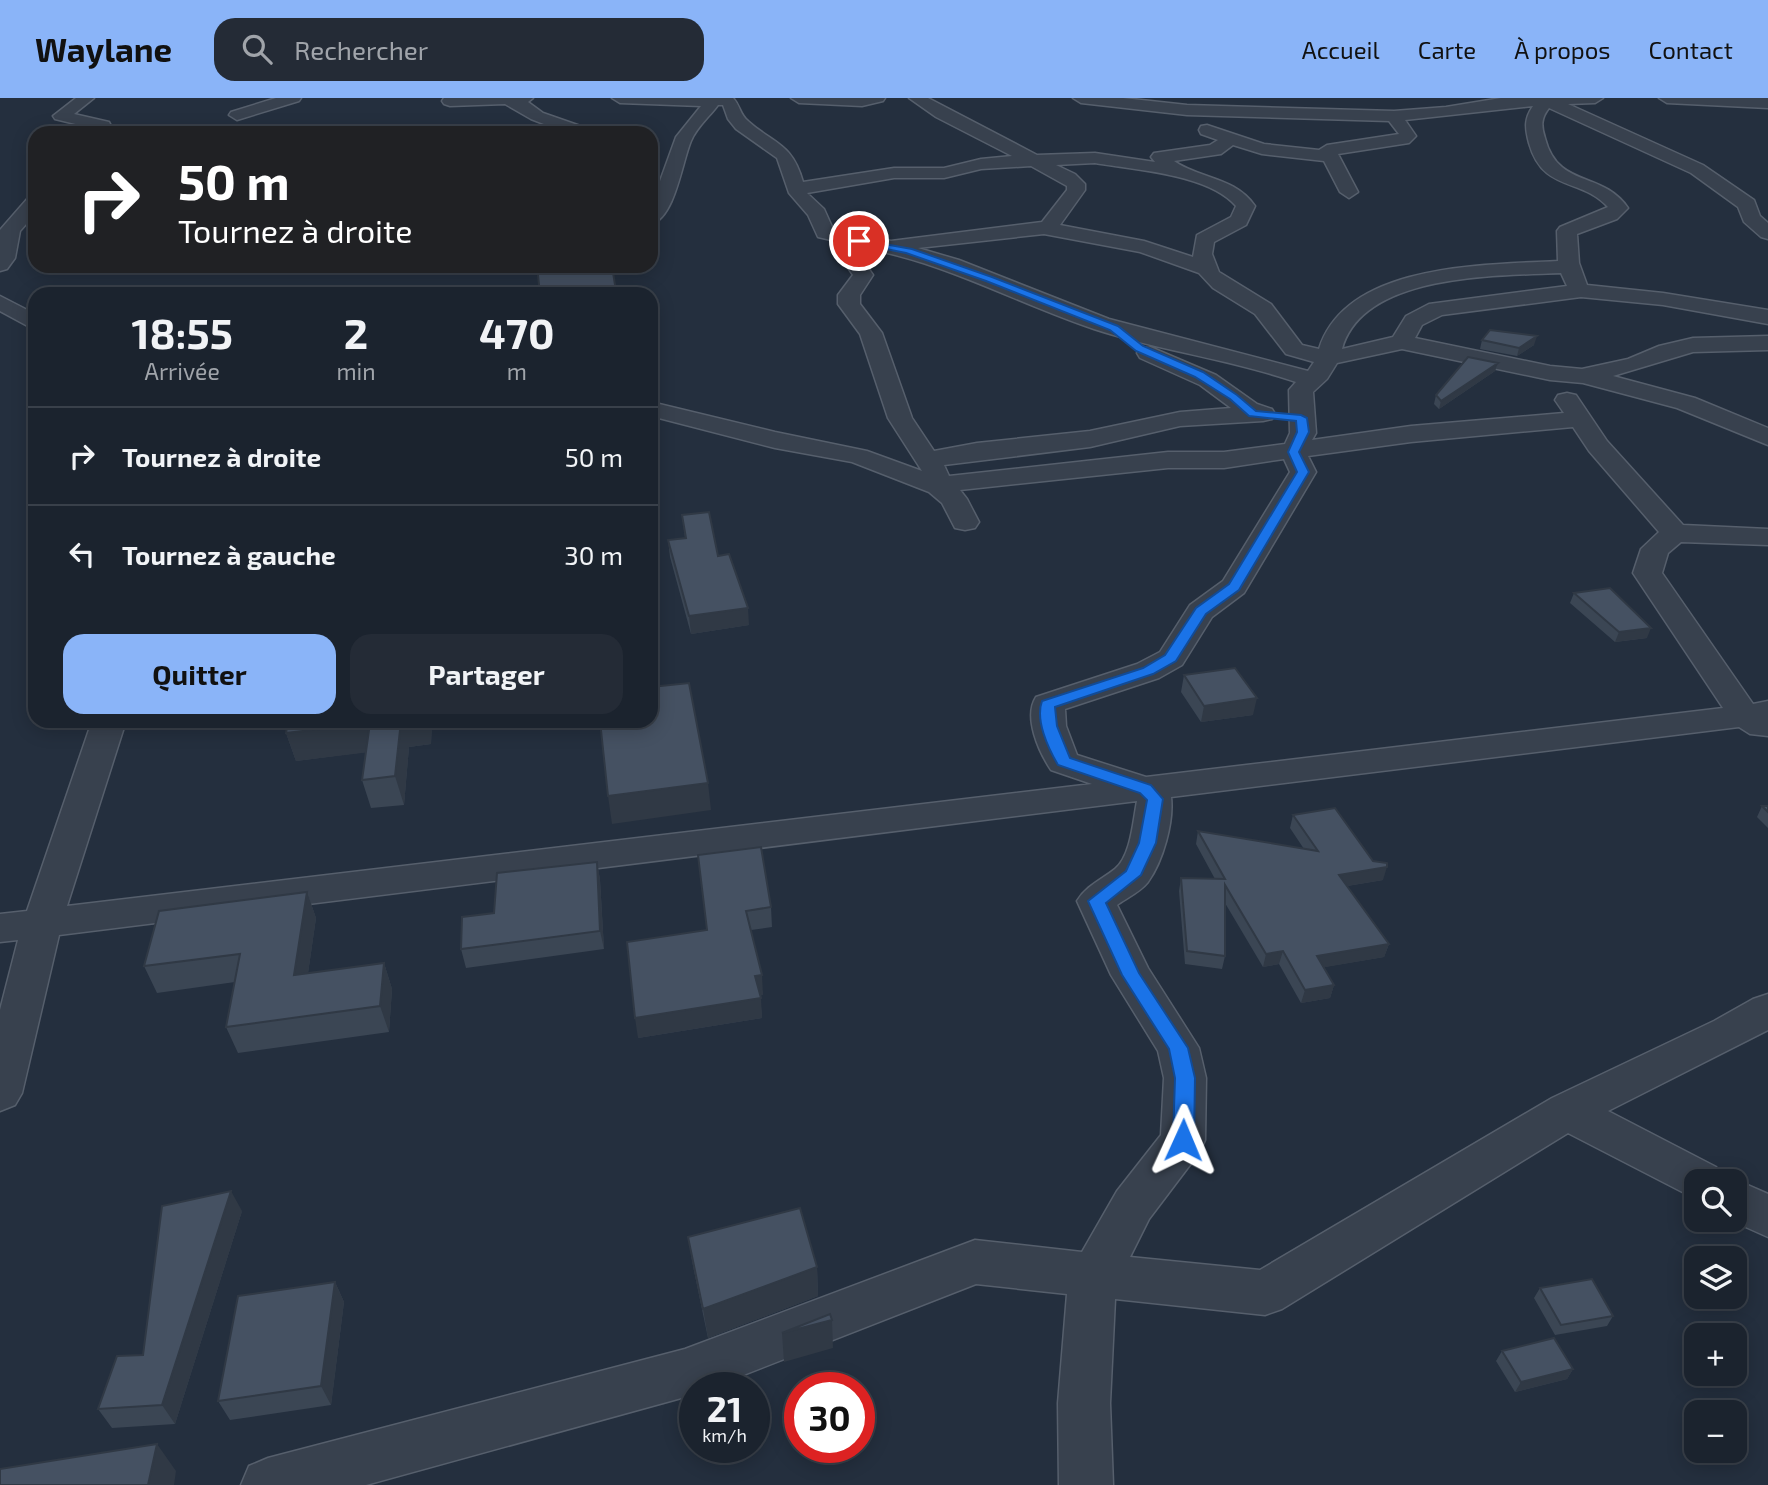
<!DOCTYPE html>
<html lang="fr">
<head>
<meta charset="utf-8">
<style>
	:root { --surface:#1b232e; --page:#242b36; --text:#f1f3f6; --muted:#a0a4aa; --line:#39404a; --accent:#8ab4f8 }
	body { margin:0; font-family:"Exo 2",sans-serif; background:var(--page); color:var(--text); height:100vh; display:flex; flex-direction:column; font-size:26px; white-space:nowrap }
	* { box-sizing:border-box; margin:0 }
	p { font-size:23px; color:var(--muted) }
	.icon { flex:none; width:38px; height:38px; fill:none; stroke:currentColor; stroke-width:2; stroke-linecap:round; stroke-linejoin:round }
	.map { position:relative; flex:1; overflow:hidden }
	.panel { position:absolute; left:28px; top:189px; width:630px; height:441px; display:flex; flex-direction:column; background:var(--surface); border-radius:21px; box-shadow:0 4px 18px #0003,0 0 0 2px var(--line) }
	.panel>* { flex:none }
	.banner { position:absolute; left:28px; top:28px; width:630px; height:147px; border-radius:21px; box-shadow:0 4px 18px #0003,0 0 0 2px var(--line); background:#202124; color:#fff; overflow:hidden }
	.buttons { position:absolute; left:1684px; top:1071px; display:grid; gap:14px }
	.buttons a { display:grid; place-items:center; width:63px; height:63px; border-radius:14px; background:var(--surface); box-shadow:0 4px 18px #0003,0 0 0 2px var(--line); font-size:35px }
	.speed { position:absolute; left:679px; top:1274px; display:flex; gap:14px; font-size:35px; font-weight:700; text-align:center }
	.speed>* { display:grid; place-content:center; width:91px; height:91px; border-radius:50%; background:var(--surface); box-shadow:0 4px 18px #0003,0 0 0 2px var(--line); line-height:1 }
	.speed small { font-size:18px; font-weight:400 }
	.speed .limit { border:10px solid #d22; background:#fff; color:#111 }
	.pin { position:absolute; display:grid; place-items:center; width:60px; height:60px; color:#fff; margin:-30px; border:4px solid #fff; border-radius:50%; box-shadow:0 2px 7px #0007 }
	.me { position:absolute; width:77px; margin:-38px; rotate:1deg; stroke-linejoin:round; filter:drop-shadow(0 0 5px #0008) }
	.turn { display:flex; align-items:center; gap:24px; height:147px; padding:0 35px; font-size:32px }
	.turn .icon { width:91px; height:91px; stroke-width:2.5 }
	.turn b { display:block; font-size:49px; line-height:60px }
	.eta { display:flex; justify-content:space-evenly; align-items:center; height:119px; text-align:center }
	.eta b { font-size:42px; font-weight:700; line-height:49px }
	.button { display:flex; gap:14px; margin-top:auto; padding:14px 35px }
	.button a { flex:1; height:80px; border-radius:21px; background:var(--accent); color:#111; font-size:28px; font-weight:700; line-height:80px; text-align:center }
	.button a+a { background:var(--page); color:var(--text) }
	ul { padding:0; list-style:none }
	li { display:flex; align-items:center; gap:21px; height:98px; padding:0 35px; border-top:2px solid var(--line) }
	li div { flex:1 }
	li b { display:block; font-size:26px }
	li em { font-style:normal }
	header { display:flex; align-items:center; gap:42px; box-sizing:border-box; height:98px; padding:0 35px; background:var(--accent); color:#111 }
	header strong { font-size:33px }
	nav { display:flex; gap:38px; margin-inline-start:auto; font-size:24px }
	.search { width:490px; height:63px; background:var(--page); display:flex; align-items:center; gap:18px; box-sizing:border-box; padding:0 24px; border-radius:21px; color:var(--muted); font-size:26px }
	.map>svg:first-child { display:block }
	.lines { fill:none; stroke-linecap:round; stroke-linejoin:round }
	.street-casing { stroke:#565f6c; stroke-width:3 }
	.street { fill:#38414e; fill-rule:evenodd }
	.wall { fill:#3b4654 }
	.shaded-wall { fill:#303945 }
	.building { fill:#455162; stroke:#303945; stroke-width:2 }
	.route { fill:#1a73e8; stroke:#114b97; stroke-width:2 }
</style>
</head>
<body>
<header>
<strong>Waylane</strong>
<div class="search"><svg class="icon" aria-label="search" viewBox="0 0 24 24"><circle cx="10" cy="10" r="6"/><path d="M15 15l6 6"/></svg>Rechercher</div>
<nav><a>Accueil</a><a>Carte</a><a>À propos</a><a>Contact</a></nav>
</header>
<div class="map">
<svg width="1768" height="1387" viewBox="0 0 1768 1387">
	<rect width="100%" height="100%" fill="#242f3e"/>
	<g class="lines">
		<defs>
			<path id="street" d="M 76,0 L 94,0 L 74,16 L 109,24 L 111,28 L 106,35 L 89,35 L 92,30 L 55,21 L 53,18 Z
				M 276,0 L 301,0 L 299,3 L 237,22 L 229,17 L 231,14 Z
				M 444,0 L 533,0 L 528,4 L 543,15 L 589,31 L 591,35 L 567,35 L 531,21 L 505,6 L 450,8 L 444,6 L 442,3 Z
				M 612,0 L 733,0 C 740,7 740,17 748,23 C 775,47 792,45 803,84 L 894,70 L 944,70 L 981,61 L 1012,58 L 936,19 L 909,0 L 928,0 L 1037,57 L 1095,55 L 1155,64 L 1151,59 L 1154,55 L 1210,47 L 1218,42 L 1201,36 L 1199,32 L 1201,28 L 1207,27 L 1264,46 L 1319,52 L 1327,47 L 1399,36 L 1389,23 L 1187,17 L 1081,5 L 1073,0 L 1123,0 L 1187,7 L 1394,13 L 1446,9 L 1501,0 L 1603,0 L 1595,5 L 1568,6 L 1703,67 L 1754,102 L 1760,118 L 1768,125 L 1768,141 L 1761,139 L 1744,124 L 1738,109 L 1691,75 L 1549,10 C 1541,20 1541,28 1545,40 C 1558,91 1602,72 1628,110 L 1617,121 L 1577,136 L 1579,165 L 1587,187 L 1663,195 L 1768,212 L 1768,226 L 1663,207 L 1581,199 L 1442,217 L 1422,227 L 1415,240 L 1550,268 L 1582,271 L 1628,261 L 1659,248 L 1693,240 L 1768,238 L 1768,252 L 1693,254 L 1613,278 L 1695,300 L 1768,330 L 1768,347 L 1677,310 L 1583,285 L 1550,282 L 1402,251 L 1337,265 L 1327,281 L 1313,294 L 1316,335 L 1312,342 L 1411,328 L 1564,315 L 1555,302 L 1558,297 L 1567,295 L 1576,297 L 1607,343 L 1683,427 L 1768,431 L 1768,447 L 1681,444 L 1668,455 L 1662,475 L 1753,606 L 1768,603 L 1768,638 L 1750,636 L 1739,629 L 1171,699 C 1174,724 1163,763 1148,784 C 1141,793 1127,800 1117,807 L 1148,870 L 1199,950 L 1206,980 L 1205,1042 L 1199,1055 L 1149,1121 L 1130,1159 L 1260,1172 L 1552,1000 L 1714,923 L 1753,901 L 1768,896 L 1768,932 L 1608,1013 L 1716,1069 L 1723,1083 L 1696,1083 L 1696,1101 L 1568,1035 L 1282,1211 L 1265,1217 L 1115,1201 L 1110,1305 L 1113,1387 L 1059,1387 L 1058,1305 L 1067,1196 L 976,1186 L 710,1290 L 695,1290 L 695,1296 L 685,1299 L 366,1387 L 241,1387 L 249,1368 L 268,1360 L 685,1251 L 975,1142 L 1082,1154 L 1117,1093 L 1161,1037 L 1164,980 L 1158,953 L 1111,877 L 1077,803 C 1086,788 1101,782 1115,771 C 1131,758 1133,723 1137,703 L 59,837 L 22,995 L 15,1007 L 0,1013 L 0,912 L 18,842 L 0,844 L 0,816 L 27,813 L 92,623 L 126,623 L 67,808 L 1092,686 L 1051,672 C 1039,654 1023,619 1036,599 L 1137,566 L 1160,554 L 1190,507 L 1223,483 L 1290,374 L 1284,361 L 1224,370 L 1168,370 L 960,392 L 967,401 L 979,424 L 975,430 L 965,432 L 955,430 L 942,405 L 929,394 L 852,364 L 775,350 L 651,318 L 651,304 L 775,334 L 867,353 L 922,373 L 888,320 L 860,236 L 838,206 L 838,197 L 853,177 L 840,158 L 844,145 L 818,139 L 808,117 L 789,95 L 777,60 L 736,31 L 728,21 L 723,7 L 718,7 C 710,18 696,30 691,43 C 682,64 675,120 651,126 L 651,108 L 676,39 L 701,8 L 620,5 ZM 1533,8 C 1524,21 1525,30 1529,45 C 1543,95 1581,79 1608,109 L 1560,129 L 1557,133 L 1558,163 C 1484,167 1346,165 1319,251 L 1302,247 L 1271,206 L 1219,174 L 1212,156 L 1214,144 L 1246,127 L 1255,108 C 1235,79 1200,81 1174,63 L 1221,56 L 1233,47 L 1262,56 L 1324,63 L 1340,94 L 1349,100 L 1358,94 L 1338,56 L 1409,45 L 1416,38 L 1405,22 ZM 1095,65 C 1135,72 1209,76 1236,108 L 1231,119 L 1197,137 L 1193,159 L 1144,143 L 1060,127 L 1085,92 L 1085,86 L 1075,76 L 1056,67 ZM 1031,68 L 1067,88 L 1067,92 L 1042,124 L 891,143 L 833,131 L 824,111 L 807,95 L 894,80 L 944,80 L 981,71 ZM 1044,136 L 1140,154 L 1199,175 L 1213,190 L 1255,216 L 1286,256 L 1314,264 L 1308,273 L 1109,221 L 959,162 L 918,150 ZM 863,150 C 945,164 1016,205 1094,231 C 1160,253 1230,261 1296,284 L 1289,292 L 1290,335 L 1285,346 L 1224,354 L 1168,354 L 949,378 L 944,367 L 1090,349 L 1180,328 L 1263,323 L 1272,321 L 1275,316 L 1272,311 L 1257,306 L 1216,277 L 1148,248 L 1140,250 L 1137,255 L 1140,260 L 1200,287 L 1231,310 L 1180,314 L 1090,333 L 977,345 L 934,353 L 912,320 L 882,235 L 860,206 L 860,197 L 873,177 L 860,158 ZM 1561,175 L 1567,188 L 1429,206 L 1406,218 L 1393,239 L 1342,251 C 1363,175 1497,178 1561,175 ZM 1573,329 L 1589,353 L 1659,434 L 1641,451 L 1633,475 L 1723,610 L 1146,679 L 1077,657 L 1066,628 L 1065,611 L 1159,580 L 1182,567 L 1212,519 L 1244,495 L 1316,374 L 1308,358 L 1411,344 Z
				M 791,0 L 885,0 L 883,3 L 862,8 L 799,5 Z
				M 1659,0 L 1768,0 L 1768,10 L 1667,5 Z
				M 35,98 L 35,116 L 20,133 L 15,160 L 7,171 L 0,173 L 0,132 L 28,100 Z
				M 0,198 L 35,216 L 35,232 L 0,213 Z
				M 1734,1081 L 1768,1096 L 1768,1139 L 1730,1122 L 1734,1122 L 1734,1083 L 1728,1083 Z"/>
		</defs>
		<!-- street casing -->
		<use href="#street" class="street-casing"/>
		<!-- street -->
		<use href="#street" class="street"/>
	</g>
	<!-- wall -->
	<path class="wall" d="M 1482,242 L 1534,247 L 1517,258 L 1480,251 Z
		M 1498,265 L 1495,273 L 1439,311 L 1434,306 L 1436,297 Z
		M 682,417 L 718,458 L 749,527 L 691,536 L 670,459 L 668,442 L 685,440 Z
		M 1574,495 L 1647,540 L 1615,544 L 1570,505 Z
		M 1184,577 L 1253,617 L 1201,624 L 1181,594 Z
		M 253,623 L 432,623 L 431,646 L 409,649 L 404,707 L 371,710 L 362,682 L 366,654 L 296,663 L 286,635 L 288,624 L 254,627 Z
		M 1762,708 L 1768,708 L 1768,730 L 1757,719 Z
		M 1293,717 L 1383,782 L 1347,788 L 1389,846 L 1384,859 L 1324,869 L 1334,887 L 1330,900 L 1301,905 L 1279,866 L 1263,869 L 1225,805 L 1225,858 L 1222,871 L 1185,866 L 1179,793 L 1181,780 L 1215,781 L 1196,746 L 1198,733 L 1304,751 L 1290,730 Z
		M 761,749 L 771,809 L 772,829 L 751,832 L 763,897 L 760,897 L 762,920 L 638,940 Z
		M 597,764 L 600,782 L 604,851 L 466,870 L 461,851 L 494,815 Z
		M 307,794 L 316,820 L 308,875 L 384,865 L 392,891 L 389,934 L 238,955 L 226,929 L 235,884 L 157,895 L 144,868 Z
		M 242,1113 L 175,1326 L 112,1330 L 98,1311 L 143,1257 Z
		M 688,1139 L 817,1169 L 818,1198 L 708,1240 L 693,1168 Z
		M 335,1184 L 344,1204 L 331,1307 L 230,1322 L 218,1303 Z
		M 1540,1190 L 1613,1218 L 1607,1228 L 1555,1237 L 1534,1200 Z
		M 1502,1253 L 1573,1271 L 1567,1281 L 1515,1294 L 1496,1263 Z"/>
	<!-- shaded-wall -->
	<path class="shaded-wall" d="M 1537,238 L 1534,247 L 1517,258 L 1519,250 Z
		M 1498,265 L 1495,273 L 1439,311 L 1441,303 Z
		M 748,510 L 749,527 L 691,536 L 689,518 Z
		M 1651,530 L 1647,540 L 1615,544 L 1619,534 Z
		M 1257,600 L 1253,617 L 1201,624 L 1204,608 Z
		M 401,623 L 432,623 L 431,646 L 409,649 L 404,707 L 395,678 Z
		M 370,625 L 378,653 L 296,663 L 286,635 Z
		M 708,685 L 711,712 L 612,726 L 608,698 Z
		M 597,764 L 600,782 L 604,851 L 600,833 Z
		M 1387,769 L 1383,782 L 1335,790 L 1339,777 Z
		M 307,794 L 316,820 L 304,903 L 294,877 Z
		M 1389,846 L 1384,859 L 1314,871 L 1317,858 Z
		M 1283,853 L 1279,866 L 1263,869 L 1266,856 Z
		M 384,865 L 392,891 L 389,934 L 380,908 Z
		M 762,877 L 763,897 L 757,898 L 755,878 Z
		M 1334,887 L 1330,900 L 1301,905 L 1305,892 Z
		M 761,900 L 762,920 L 638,940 L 635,920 Z
		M 231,1093 L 242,1113 L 175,1326 L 162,1307 Z
		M 817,1169 L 818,1198 L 708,1240 L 703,1211 Z
		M 335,1184 L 344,1204 L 331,1307 L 321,1288 Z
		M 832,1222 L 833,1250 L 784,1264 L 782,1235 Z
		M 1573,1271 L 1567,1281 L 1515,1294 L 1521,1284 Z
		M 157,1346 L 176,1373 L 174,1387 L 148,1387 Z"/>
	<!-- building -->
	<path class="building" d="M 537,168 L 612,168 L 616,193 L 614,193 L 614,196 L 540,196 Z
		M 1490,232 L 1537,238 L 1519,250 L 1482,242 Z
		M 1468,259 L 1498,265 L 1441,303 L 1436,297 Z
		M 709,414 L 718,458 L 729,456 L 748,510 L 689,518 L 668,442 L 686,440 L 682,417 Z
		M 1610,490 L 1651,530 L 1619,534 L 1574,495 Z
		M 1235,570 L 1257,600 L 1204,608 L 1184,577 Z
		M 689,585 L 708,685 L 608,698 L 600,623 L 651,623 L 651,589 Z
		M 288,623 L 401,623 L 395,678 L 362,682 L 370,625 L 286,635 Z
		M 1762,708 L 1768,708 L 1768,714 Z
		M 1335,710 L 1373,763 L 1387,765 L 1387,769 L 1339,777 L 1389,846 L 1317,858 L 1334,887 L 1305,892 L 1283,853 L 1266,856 L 1225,787 L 1225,858 L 1187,853 L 1181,780 L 1225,781 L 1198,733 L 1318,753 L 1293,717 Z
		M 761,749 L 771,809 L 746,813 L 762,877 L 755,878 L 761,900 L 635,920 L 627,844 L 707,832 L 698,757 Z
		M 597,764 L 600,833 L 461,851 L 462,819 L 494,815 L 497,775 Z
		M 307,794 L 294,877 L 384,865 L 380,908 L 226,929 L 240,856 L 144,868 L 159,813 Z
		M 231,1093 L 162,1307 L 98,1311 L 117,1258 L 143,1257 L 162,1108 Z
		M 800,1110 L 817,1169 L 703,1211 L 688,1139 Z
		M 1592,1181 L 1613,1218 L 1561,1227 L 1540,1190 Z
		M 335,1184 L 321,1288 L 218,1303 L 238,1198 Z
		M 830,1216 L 832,1222 L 782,1235 Z
		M 1554,1240 L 1573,1271 L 1521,1284 L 1502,1253 Z
		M 157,1346 L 148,1387 L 0,1387 L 0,1371 Z"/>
	<!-- route -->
	<path class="route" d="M 856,141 L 912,151 L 992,179 L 1118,228 L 1143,248 L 1203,274 L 1237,297 L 1256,313 L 1301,317 L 1307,320 L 1309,334 L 1299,354 L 1309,374 L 1239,492 L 1206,516 L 1176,563 L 1153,576 L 1055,609 L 1057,628 L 1070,660 L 1151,687 L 1163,701 L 1156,745 L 1141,777 L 1106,805 L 1139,875 L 1188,950 L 1195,980 L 1194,1042 L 1191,1048 L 1183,1051 L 1176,1048 L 1173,1042 L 1175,980 L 1169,951 L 1122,877 L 1088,803 L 1126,773 L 1139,745 L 1147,702 L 1140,695 L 1058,667 C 1048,650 1035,622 1042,603 L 1143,570 L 1165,557 L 1196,510 L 1229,486 L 1297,374 L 1288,354 L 1297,334 L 1296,323 L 1249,318 L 1230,301 L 1195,279 L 1136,253 L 1110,232 L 986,183 L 906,155 L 856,145 Z"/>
</svg>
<div class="buttons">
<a><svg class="icon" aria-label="search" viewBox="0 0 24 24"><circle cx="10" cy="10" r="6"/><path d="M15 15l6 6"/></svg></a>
<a><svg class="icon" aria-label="layers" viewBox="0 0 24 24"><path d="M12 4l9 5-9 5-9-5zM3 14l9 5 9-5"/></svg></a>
<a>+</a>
<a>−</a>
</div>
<div class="speed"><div>21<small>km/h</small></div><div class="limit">30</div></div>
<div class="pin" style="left:859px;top:143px;background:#d93025"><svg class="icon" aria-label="arrive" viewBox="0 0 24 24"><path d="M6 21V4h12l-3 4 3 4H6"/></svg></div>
<svg class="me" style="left:1183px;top:1042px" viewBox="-20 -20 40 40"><path d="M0-17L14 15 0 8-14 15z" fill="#1a73e8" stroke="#fff" stroke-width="4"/></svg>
<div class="banner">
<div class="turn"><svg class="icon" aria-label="right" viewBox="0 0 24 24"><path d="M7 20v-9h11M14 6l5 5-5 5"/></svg><div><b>50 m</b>Tournez à droite</div></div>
</div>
<section class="panel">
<div class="eta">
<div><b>18:55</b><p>Arrivée</p></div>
<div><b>2</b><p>min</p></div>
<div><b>470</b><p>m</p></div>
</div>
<ul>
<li><svg class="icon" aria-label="right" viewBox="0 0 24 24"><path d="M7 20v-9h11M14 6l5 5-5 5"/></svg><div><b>Tournez à droite</b></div><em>50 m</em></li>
<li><svg class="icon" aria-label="left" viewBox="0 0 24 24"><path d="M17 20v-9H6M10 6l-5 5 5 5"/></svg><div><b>Tournez à gauche</b></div><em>30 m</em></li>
</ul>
<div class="button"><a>Quitter</a><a>Partager</a></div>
</section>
</div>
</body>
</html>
